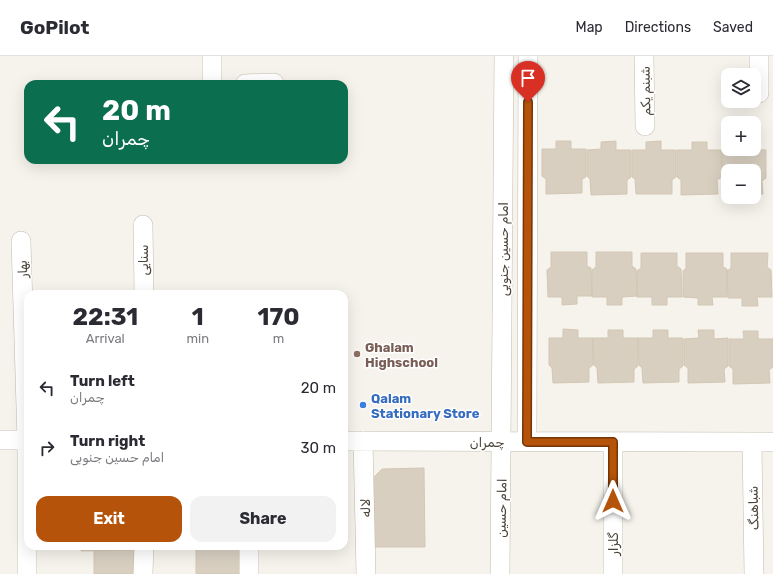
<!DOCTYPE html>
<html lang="en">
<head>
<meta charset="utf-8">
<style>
	:root { --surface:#fff; --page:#f2f2f3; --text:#2b2b33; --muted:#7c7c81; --line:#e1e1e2; --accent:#b45309 }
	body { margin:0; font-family:Rubik,Vazirmatn,sans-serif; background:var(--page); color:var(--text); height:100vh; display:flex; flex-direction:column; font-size:15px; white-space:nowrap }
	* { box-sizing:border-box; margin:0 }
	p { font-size:13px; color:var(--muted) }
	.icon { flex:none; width:22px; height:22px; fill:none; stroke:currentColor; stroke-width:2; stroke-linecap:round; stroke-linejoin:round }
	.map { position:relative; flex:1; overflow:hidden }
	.panel { position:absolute; left:24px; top:234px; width:324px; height:260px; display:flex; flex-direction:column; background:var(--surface); border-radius:12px; box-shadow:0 4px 16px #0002 }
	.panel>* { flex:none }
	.banner { position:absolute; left:24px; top:24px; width:324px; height:84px; border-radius:12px; box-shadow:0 4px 16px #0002; background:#0b6e4f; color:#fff; overflow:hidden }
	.fabs { position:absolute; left:721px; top:12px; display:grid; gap:8px }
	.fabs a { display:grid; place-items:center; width:40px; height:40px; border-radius:8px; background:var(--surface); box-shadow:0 4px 16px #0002; font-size:20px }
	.pin { position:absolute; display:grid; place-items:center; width:34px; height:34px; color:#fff; margin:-41px -17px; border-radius:50% 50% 50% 0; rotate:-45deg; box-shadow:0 0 4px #0007 }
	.pin .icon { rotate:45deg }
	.me { position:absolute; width:44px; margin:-22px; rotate:0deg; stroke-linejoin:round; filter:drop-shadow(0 0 3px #0008) }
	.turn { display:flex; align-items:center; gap:14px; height:84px; padding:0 12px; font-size:18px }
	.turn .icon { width:52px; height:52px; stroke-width:2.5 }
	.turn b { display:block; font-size:28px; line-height:34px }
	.eta { display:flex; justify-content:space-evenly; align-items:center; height:68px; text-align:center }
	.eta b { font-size:24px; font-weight:700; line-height:28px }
	.cta { display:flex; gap:8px; margin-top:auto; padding:8px 12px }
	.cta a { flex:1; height:46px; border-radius:12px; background:var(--accent); color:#fff; font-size:16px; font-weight:700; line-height:46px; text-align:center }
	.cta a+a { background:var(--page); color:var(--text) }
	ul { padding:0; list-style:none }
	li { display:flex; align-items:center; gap:12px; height:60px; padding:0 12px }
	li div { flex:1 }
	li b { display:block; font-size:15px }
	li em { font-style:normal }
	header { display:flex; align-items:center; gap:24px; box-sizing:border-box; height:56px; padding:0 20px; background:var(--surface); border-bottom:1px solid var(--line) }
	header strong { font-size:19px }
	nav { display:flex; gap:22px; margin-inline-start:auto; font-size:14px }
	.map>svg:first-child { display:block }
	.building { fill:#d8cfc1; stroke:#d3c7b4 }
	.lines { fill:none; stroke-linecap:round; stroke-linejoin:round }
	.minor-casing { stroke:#c2bbae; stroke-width:20 }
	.minor { stroke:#fff; stroke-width:19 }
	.route-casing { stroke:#753606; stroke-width:10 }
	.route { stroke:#b45309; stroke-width:7 }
	.education-dot { fill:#8d6e63; stroke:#fff; stroke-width:1.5 }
	.shop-dot { fill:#3f7fe0; stroke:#fff; stroke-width:1.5 }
	.labels { text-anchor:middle; stroke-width:3; stroke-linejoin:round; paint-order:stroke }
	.street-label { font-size:13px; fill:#4b4439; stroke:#fff }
	.education-label { font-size:13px; font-weight:bold; fill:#785e54; stroke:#fff; text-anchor:start }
	.shop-label { font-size:13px; font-weight:bold; fill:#366cbe; stroke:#fff; text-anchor:start }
</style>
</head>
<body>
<header>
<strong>GoPilot</strong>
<nav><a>Map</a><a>Directions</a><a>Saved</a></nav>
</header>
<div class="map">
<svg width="773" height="518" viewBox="0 0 773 518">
	<rect width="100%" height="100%" fill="#f6f3ec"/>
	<!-- building -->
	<path class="building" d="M 556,85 L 571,85 L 571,93 L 586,93 L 586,121 L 582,123 L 582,137 L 546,138 L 546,123 L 542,120 L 542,93 L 556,93 Z
		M 616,85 L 616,94 L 631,94 L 631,121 L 627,124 L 627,138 L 591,139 L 590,123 L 587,120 L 587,94 L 601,93 L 601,86 Z
		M 661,85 L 661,94 L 676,94 L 676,121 L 672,124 L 672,138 L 636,138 L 635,123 L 632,121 L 632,94 L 646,94 L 646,86 Z
		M 692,86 L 707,86 L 707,94 L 721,94 L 722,121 L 717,124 L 718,138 L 681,139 L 681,124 L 677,121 L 677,94 L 692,94 Z
		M 737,93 L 766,94 L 766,122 L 762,125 L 763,138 L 754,139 L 754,115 L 728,115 L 728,139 L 726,139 L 726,124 L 722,121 L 722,95 Z
		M 551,196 L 587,196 L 587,210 L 591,212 L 592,240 L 577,240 L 577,248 L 562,249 L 562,241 L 548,241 L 547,214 L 551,211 Z
		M 596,196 L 632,196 L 632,210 L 636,213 L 637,240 L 622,241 L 622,249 L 607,249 L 607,241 L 592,241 L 592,214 L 596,211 Z
		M 641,197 L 677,197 L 677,210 L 681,213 L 682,241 L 667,241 L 667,249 L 652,249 L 652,241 L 637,241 L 637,215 L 641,212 Z
		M 686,197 L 723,197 L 723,211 L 727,213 L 727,241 L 712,241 L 713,249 L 698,249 L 698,242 L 683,241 L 683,215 L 686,212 Z
		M 731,197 L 768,197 L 767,211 L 771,214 L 772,241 L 757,241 L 758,250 L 742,250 L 742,242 L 728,242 L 727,215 L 731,212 Z
		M 563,273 L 578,274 L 578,282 L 593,282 L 593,309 L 589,312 L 589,326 L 553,327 L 552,312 L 549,309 L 549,282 L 563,282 Z
		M 608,274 L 623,274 L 623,282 L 638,282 L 638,310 L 634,313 L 634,326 L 598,327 L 597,312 L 594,309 L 593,282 L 608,282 Z
		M 653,274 L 668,274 L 668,282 L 683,282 L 683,310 L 679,313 L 679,326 L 643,327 L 642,312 L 639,309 L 638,282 L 653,282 Z
		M 698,274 L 714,274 L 714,283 L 728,282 L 728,310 L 724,313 L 725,326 L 688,327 L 688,312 L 684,309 L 684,283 L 699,282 Z
		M 743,275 L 758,275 L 758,283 L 773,283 L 773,311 L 769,314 L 770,327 L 733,328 L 733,313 L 729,310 L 729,283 L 744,283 Z
		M 424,412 L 425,491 L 370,491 L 370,425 L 382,413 Z
		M 81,490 L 136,490 L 136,494 L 81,495 Z
		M 196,490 L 239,490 L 240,518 L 196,518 Z
		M 94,494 L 136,494 L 137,518 L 94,518 Z"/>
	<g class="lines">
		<defs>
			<path id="minor" d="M 212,0 L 212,28
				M 644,0 L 645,70
				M 759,0 L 759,37
				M 245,28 L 274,27
				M 143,169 L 144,238
				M 21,185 L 27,384 L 27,518
				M 0,384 L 28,384
				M 344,385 L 773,386
				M 363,385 L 366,518
				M 527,386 L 528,0
				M 752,386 L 754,518
				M 249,490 L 249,518
				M 143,518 L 144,490
				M 500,518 L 504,0
				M 613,518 L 613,386"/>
		</defs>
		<!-- minor casing -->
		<use href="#minor" class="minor-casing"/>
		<!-- minor -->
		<use href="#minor" class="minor"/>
	</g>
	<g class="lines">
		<defs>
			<path id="route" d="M 528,46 L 527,386 L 613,386 L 613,445"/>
		</defs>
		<!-- route casing -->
		<use href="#route" class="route-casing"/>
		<!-- route -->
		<use href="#route" class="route"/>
	</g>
	<!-- markers -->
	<circle class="education-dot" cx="357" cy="298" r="4"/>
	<circle class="shop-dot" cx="363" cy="349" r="4"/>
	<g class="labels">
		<!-- street labels -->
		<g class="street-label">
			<text transform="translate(645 35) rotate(-91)" y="5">شبنم یکم</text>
			<text transform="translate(503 193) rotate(-90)" y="5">امام حسین جنوبی</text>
			<text transform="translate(143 204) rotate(-90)" y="5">سنایی</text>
			<text transform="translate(22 213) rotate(-92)" y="5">بهار</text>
			<text x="487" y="391">چمران</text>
			<text transform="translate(365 452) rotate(-91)" y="5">لاله</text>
			<text transform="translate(501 452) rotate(-89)" y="5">امام حسین</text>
			<text transform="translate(753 452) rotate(-91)" y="5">شباهنگ</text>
			<text transform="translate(613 488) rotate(-90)" y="5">گلزار</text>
		</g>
		<!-- education labels -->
		<g class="education-label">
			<text x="365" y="296">Ghalam<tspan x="365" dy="15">Highschool</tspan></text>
		</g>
		<!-- shop labels -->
		<g class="shop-label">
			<text x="371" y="347">Qalam<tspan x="371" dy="15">Stationary Store</tspan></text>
		</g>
	</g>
</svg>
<div class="fabs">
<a><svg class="icon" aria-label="layers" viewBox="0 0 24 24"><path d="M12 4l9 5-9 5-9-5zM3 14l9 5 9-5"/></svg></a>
<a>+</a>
<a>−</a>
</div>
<div class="pin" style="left:528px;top:46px;background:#d93025"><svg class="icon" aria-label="arrive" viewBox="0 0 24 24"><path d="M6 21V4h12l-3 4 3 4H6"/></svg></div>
<svg class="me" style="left:613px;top:445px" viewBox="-20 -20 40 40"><path d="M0-17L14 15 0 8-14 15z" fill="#b45309" stroke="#fff" stroke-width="4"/></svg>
<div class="banner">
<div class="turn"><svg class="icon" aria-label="left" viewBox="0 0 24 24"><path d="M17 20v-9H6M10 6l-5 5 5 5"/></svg><div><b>20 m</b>چمران</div></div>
</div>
<section class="panel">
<div class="eta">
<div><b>22:31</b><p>Arrival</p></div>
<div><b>1</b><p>min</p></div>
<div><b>170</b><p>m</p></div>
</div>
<ul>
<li><svg class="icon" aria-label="left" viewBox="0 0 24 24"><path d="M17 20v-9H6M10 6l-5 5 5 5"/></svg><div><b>Turn left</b><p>چمران</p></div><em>20 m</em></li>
<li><svg class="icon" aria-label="right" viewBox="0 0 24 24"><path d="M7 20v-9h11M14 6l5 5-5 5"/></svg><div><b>Turn right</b><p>امام حسین جنوبی</p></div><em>30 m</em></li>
</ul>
<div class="cta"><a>Exit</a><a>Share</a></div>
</section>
</div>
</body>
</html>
